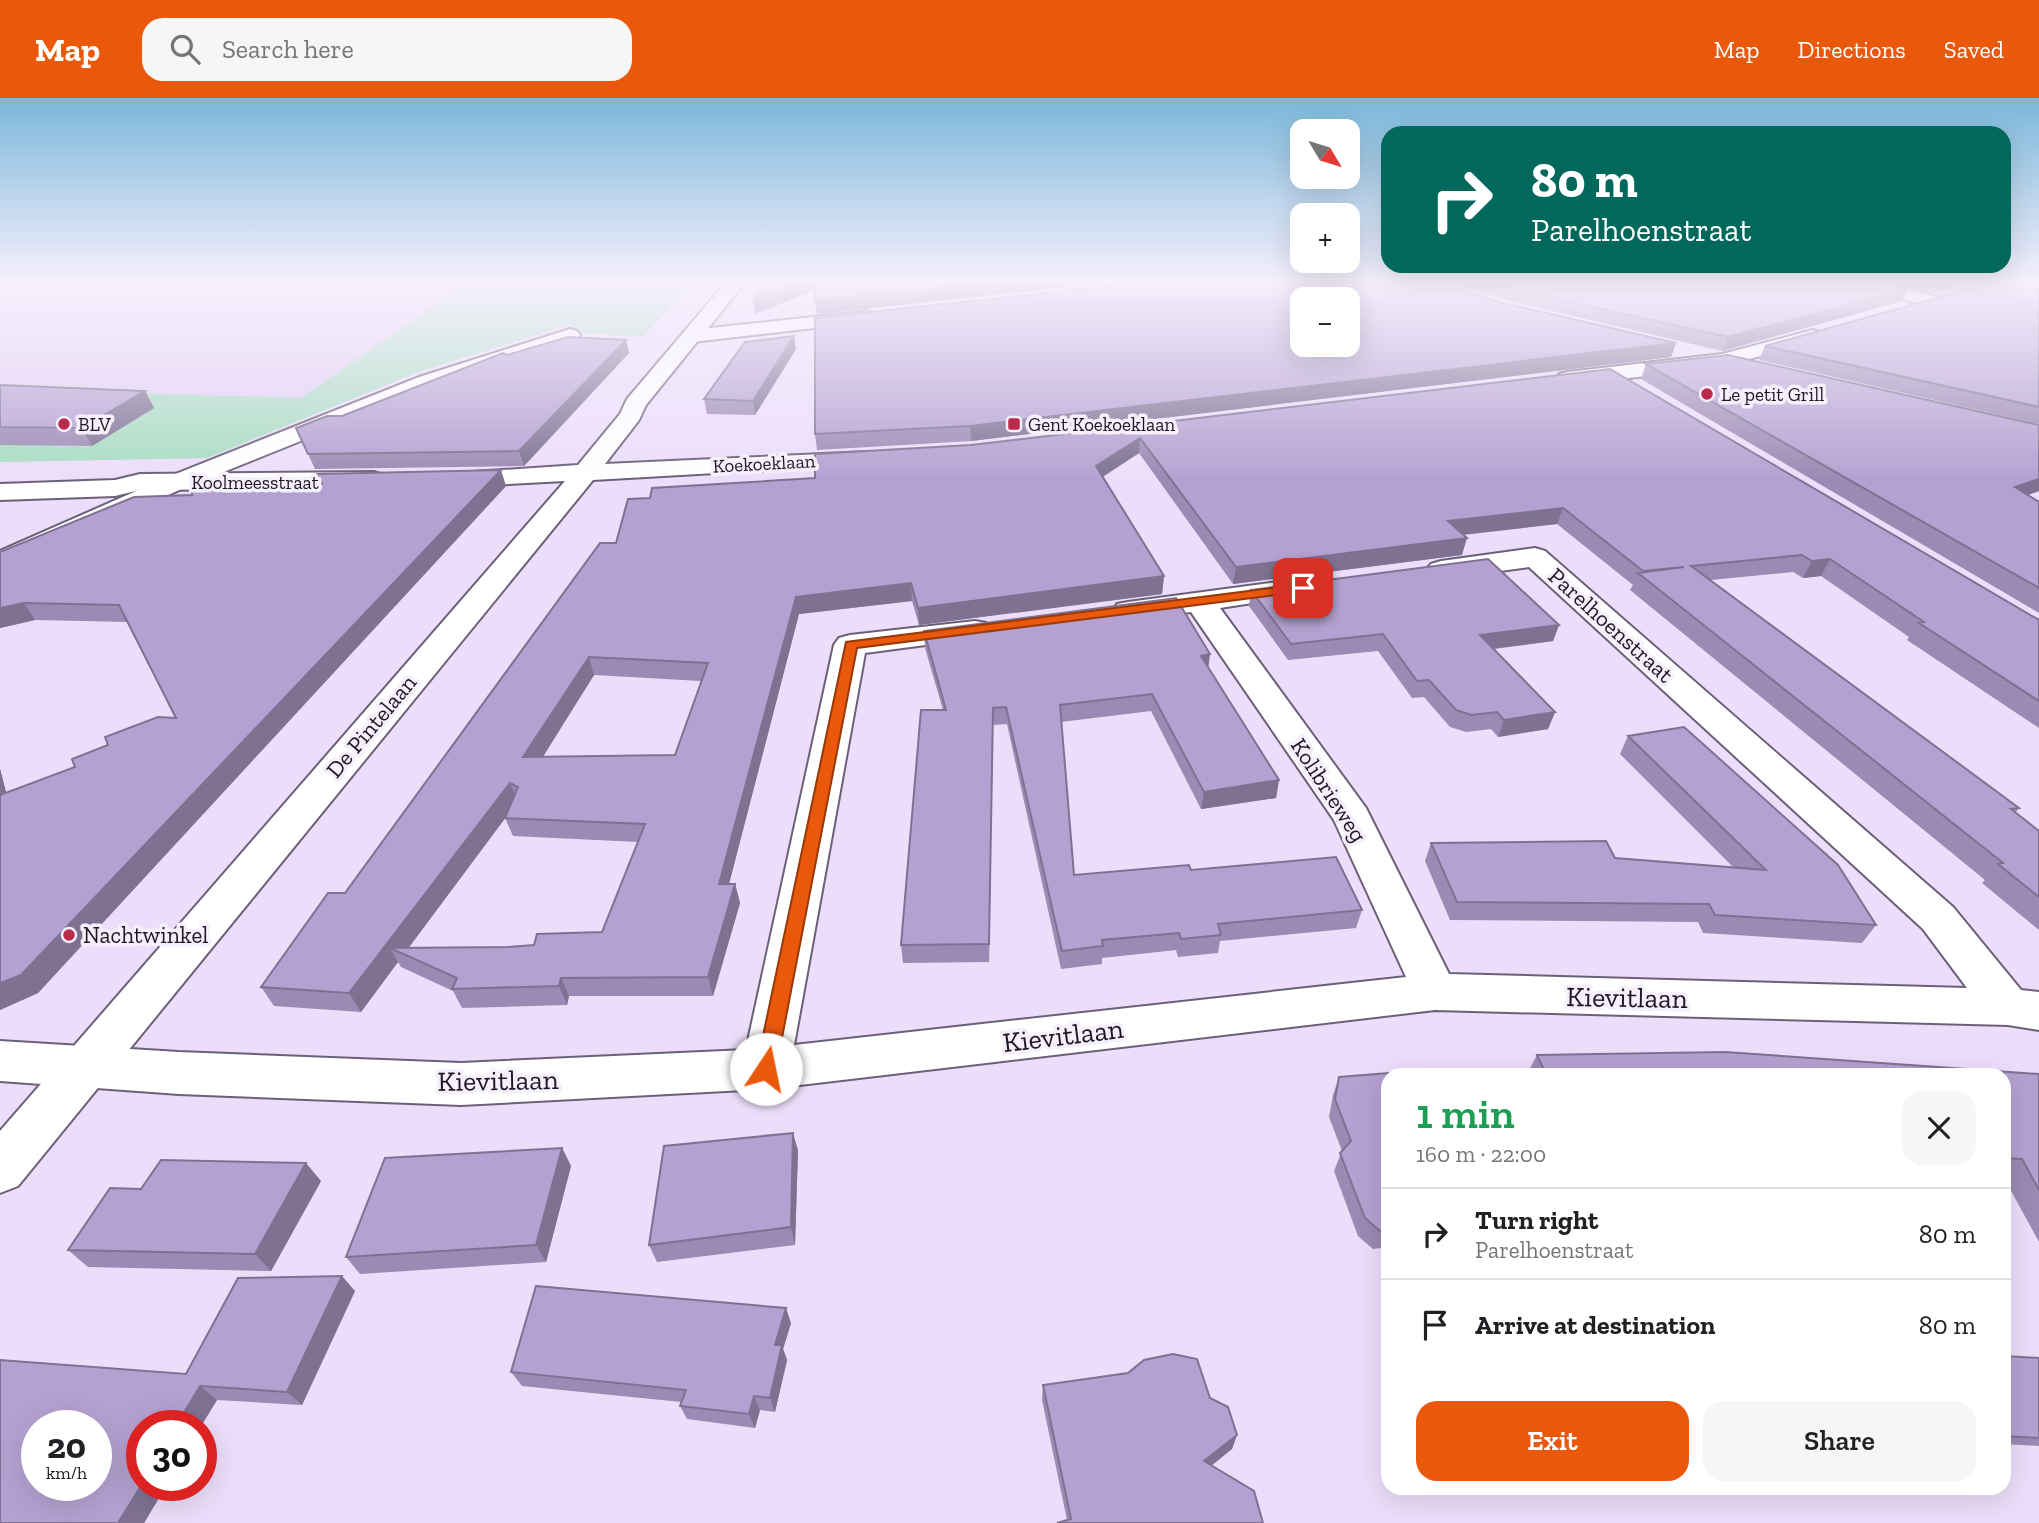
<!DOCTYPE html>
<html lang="en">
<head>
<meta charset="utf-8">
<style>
	:root { --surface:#fff; --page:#f6f6f6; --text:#202124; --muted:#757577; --line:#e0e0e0; --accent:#ea580c }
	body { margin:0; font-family:"Zilla Slab",serif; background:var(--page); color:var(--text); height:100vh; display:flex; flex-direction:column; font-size:26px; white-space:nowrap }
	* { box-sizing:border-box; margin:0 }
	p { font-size:23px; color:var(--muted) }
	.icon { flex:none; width:38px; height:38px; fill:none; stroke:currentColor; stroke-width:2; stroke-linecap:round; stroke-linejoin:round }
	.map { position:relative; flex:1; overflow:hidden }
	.side { position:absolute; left:1381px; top:970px; width:630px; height:427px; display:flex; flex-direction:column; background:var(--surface); border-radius:21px; box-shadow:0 7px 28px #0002 }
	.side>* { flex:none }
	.hud { position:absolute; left:1381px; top:28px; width:630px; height:147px; border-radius:21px; box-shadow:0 7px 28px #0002; background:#00695c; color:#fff; overflow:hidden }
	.needle { width:46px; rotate:128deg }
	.tools { position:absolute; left:1290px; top:21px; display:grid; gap:14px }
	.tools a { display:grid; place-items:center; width:70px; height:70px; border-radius:14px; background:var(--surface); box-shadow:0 7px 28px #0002; font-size:35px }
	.speed { position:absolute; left:21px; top:1312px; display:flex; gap:14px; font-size:35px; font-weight:700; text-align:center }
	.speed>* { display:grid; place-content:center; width:91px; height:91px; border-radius:50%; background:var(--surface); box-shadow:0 7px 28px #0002; line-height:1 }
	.speed small { font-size:18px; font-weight:400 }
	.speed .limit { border:10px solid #d22; background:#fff; color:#111 }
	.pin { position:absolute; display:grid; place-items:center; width:60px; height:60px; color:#fff; margin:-30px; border-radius:14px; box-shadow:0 4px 10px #0006 }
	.me { position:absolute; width:77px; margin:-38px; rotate:11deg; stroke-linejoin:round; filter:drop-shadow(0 0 5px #0008) }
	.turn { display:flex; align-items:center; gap:24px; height:147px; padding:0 35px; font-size:32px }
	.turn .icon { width:91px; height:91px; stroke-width:2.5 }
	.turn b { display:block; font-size:49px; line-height:60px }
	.round { display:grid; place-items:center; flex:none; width:74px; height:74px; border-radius:21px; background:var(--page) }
	.headline { display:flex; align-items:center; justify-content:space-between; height:119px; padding:0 35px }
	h1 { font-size:42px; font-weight:600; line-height:52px; color:#1e9e55 }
	.primary-button { display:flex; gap:14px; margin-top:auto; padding:14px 35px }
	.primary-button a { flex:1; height:80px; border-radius:21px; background:var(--accent); color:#fff; font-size:28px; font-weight:600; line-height:80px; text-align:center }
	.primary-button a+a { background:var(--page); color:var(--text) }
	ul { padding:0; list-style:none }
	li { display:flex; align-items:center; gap:21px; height:91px; padding:0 35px; border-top:2px solid var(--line) }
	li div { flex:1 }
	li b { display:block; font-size:26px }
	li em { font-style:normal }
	header { display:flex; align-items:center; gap:42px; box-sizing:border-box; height:98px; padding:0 35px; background:var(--accent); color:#fff }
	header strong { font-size:33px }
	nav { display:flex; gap:38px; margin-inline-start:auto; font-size:24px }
	.search { width:490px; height:63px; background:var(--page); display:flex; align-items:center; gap:18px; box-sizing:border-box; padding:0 24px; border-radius:21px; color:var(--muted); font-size:26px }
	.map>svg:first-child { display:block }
	.built { fill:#e2d0f3 }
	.green { fill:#a9ddc2 }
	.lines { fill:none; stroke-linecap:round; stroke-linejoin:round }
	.minor-casing { stroke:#6c6078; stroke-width:4 }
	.tertiary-casing { stroke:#6c6078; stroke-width:4 }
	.minor { fill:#fff; fill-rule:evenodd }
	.tertiary { fill:#fff; fill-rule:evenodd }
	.wall { fill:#9b8ab4; fill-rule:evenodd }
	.shaded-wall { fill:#7e7192 }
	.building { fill:#b4a1d1; stroke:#7e7192; stroke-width:2; fill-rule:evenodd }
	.route { fill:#ea580c; stroke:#983908; stroke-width:2 }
	.poi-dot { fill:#bb2a4b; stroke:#f5f0fb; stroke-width:2.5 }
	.labels { text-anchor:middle; stroke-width:7; stroke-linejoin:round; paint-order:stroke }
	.far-poi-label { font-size:19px; fill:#1d1822; stroke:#f5f0fb; text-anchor:start }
	.far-street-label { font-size:19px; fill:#1d1822; stroke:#f5f0fb }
	.street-label { font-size:23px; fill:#1d1822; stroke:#f5f0fb }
	.poi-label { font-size:23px; fill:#1d1822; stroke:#f5f0fb; text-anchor:start }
	.near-street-label { font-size:28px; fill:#1d1822; stroke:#f5f0fb }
</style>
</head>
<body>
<header>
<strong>Map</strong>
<div class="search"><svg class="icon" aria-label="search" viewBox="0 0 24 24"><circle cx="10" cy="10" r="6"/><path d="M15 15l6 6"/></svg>Search here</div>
<nav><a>Map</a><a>Directions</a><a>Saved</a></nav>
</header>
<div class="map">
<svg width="2039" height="1425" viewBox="0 0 2039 1425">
	<rect width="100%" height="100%" fill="#ecdefa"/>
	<!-- built -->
	<path class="built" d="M 0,182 L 696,182 L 568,227 L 418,274 L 207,360 L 0,364 Z"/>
	<!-- green -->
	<path class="green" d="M 37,182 L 145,182 L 129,189 L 42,187 Z
		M 471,182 L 696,182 L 644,238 L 587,236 L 568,227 L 418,274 L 207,360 L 0,364 L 0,342 L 57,347 L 56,349 L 92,348 L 154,310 L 0,291 L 301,300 Z"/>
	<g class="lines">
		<defs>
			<path id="minor" d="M 1849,182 L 1879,182 L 1940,200 L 1942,204 L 1933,210 L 1852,186 Z
				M 868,213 L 878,219 L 875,223 L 692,244 L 685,242 L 682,238 L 685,234 L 692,232 Z
				M 570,231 L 577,233 L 580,237 L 577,241 L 435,289 L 186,389 L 0,473 L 0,453 L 168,379 L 419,279 Z
				M 1535,450 L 1545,453 L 1953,809 L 2021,892 L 2039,894 L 2039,932 L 2008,927 L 1435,912 L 766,991 L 461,1007 L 179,996 L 0,983 L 0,943 L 179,954 L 461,965 L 746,952 L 834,547 L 839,540 L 850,537 L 975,523 L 986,525 L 991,532 L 986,539 L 865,555 L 794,947 L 1406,879 L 1334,722 L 1191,514 L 1128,522 L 1117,520 L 1113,513 L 1117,506 L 1128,504 L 1301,481 L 1312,484 L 1316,490 L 1312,496 L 1220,510 L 1366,710 L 1449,876 L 1967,890 L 1923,831 L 1529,469 L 1441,481 L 1431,478 L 1426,472 L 1431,466 L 1441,463 Z"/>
			<path id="tertiary" d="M 728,182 L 747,182 L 646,307 L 639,322 L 605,366 L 867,354 L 876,356 L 879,361 L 876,366 L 593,382 L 18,1088 L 0,1095 L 0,1033 L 565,383 L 452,389 L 443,386 L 439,381 L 443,376 L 578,367 L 620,316 L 627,301 Z
				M 1813,232 L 1820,234 L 1823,238 L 1820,242 L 1723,268 L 1567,288 L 1559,286 L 1556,281 L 1559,276 L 1567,274 L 1722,256 Z
				M 374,374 L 383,377 L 387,382 L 383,387 L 374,390 L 140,392 L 115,398 L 0,402 L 0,386 L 115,382 L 140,376 Z"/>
		</defs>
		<!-- minor casing -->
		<use href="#minor" class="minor-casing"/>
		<!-- tertiary casing -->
		<use href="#tertiary" class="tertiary-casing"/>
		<!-- minor -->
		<use href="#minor" class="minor"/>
		<!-- tertiary -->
		<use href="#tertiary" class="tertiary"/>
	</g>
	<!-- wall -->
	<path class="wall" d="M 1441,182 L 1880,182 L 1902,203 L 1722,253 L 1513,204 Z
		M 1890,182 L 1978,182 L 1932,195 Z
		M 2039,182 L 2039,326 L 1759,262 L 1765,248 Z
		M 1503,205 L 1676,245 L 1671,259 L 971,343 L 817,352 L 815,336 Z
		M 796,251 L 755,317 L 707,316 L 704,301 Z
		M 629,255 L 524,368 L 315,371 L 296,330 L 342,318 L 507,257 Z
		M 1646,266 L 2039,393 L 2028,397 L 2039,404 L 2039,515 L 1641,281 Z
		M 1610,271 L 2039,522 L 2039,630 L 1907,542 L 1909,539 L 1821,478 L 1803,480 L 1793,474 L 1711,482 L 2019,710 L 2015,715 L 2039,733 L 2039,832 L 1982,785 L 1985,782 L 1630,492 L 1633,487 L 1557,426 L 1463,437 L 1462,457 L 1233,486 L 1139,355 L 1103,379 L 1164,478 L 1162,496 L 919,527 L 912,503 L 799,516 L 729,786 L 735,786 L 740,805 L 713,898 L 569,898 L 567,907 L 462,910 L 453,893 L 401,869 L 398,864 L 361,914 L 274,908 L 261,889 L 345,795 L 650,400 L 815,380 L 971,347 ZM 594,577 L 701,583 L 675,657 L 542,659 ZM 505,720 L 513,738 L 638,744 L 602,834 L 534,847 L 508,849 L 409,849 Z
		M 0,287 L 145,293 L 154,310 L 92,348 L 0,347 Z
		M 506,388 L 38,895 L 0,912 L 0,671 L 6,695 L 75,669 L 176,620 L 127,524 L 35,522 L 0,530 L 0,454 Z
		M 1251,492 L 1559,527 L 1553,543 L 1494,551 L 1555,614 L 1548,631 L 1498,639 L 1491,631 L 1466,634 L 1450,629 L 1424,599 L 1412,600 L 1378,553 L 1288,562 L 1249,508 Z
		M 924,533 L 1208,569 L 1279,682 L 1276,700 L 1201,711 L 1151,613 L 1061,624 L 1074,777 L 1191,772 L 1362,812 L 1356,830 L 1220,843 L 1218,855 L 1178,859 L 1176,852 L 1102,860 L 1102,866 L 1061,871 L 1007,626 L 993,627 L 989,864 L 903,865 L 901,847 L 943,612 L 925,550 Z
		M 1628,638 L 1876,827 L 1862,845 L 1703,835 L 1698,824 L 1450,822 L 1425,763 L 1431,745 L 1733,769 L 1620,656 Z
		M 1537,957 L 2038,976 L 2039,975 L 2039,1144 L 2004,1080 L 2004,976 L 1529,976 L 1528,974 Z
		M 1388,976 L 1388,1149 L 1373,1151 L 1358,1138 L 1334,1073 L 1342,1053 L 1329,1019 L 1333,997 L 1339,979 Z
		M 562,1050 L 571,1068 L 546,1164 L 360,1176 L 346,1159 Z
		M 798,1052 L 795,1147 L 657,1164 L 649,1147 Z
		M 321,1083 L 271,1173 L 88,1169 L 68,1152 L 141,1091 Z
		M 355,1193 L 302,1307 L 217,1302 L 201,1328 L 142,1328 L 142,1388 L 166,1388 L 144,1425 L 0,1425 L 186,1276 Z
		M 791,1225 L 783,1251 L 787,1262 L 775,1314 L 760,1312 L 755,1330 L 687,1321 L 680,1308 L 681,1304 L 522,1288 L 511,1274 Z
		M 2004,1258 L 2039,1260 L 2039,1348 L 2004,1346 Z
		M 1043,1287 L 1210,1300 L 1237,1337 L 1232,1351 L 1067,1422 L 1042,1302 Z"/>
	<!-- shaded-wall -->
	<path class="shaded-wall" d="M 804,182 L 816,182 L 817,191 L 755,216 L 753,202 Z
		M 1014,182 L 1134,182 L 817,216 L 815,203 Z
		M 1939,182 L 1978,182 L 1932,195 Z
		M 1908,191 L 1902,203 L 1722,253 L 1728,239 Z
		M 794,238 L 796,251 L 755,317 L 753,303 Z
		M 626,242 L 629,255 L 524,368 L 519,353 Z
		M 1676,245 L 1671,259 L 971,343 L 970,328 Z
		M 145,293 L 154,310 L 92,348 L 82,330 Z
		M 1140,340 L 1139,355 L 1095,383 L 1096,368 Z
		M 501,372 L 506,388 L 38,895 L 0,912 L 0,885 Z
		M 2039,381 L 2039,393 L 2004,405 L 2015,389 Z
		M 1563,410 L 1557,426 L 1443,439 L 1448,423 Z
		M 1467,440 L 1462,457 L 1233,486 L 1236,469 Z
		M 1830,461 L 1821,478 L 1803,480 L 1812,463 Z
		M 1164,478 L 1162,496 L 919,527 L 918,510 Z
		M 911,485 L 912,503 L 799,516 L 724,805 L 719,786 L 796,499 Z
		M 24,505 L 35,522 L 0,530 L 0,510 Z
		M 1559,527 L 1553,543 L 1475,553 L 1480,537 Z
		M 1210,556 L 1208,573 L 1201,558 Z
		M 589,559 L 594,577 L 531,678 L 523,659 Z
		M 993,610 L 993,627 L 989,864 L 989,846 Z
		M 1555,614 L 1548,631 L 1498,639 L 1504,622 Z
		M 0,671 L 12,716 L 0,702 Z
		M 1279,682 L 1276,700 L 1201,711 L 1204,694 Z
		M 510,685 L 518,703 L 404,856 L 390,850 L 398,864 L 361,914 L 349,895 Z
		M 735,786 L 740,805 L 713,898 L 708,879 Z
		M 561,880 L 569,898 L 567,907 L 559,888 Z
		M 793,1035 L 798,1052 L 795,1147 L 791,1129 Z
		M 562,1050 L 571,1068 L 546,1164 L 536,1147 Z
		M 306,1065 L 321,1083 L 271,1173 L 255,1156 Z
		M 342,1178 L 355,1193 L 302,1307 L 287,1294 Z
		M 786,1210 L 791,1225 L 783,1251 L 787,1262 L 775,1314 L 770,1300 L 775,1247 Z
		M 200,1288 L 217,1302 L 201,1328 L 176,1328 Z
		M 754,1298 L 760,1312 L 755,1330 L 749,1316 Z
		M 1237,1337 L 1232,1351 L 1199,1378 L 1204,1363 Z
		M 142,1386 L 142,1388 L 166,1388 L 144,1425 L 118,1425 Z"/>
	<!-- building -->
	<path class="building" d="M 769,182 L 804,182 L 753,202 Z
		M 815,182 L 1014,182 L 815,203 Z
		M 1168,182 L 1428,182 L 1503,205 L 1676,245 L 970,328 L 815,336 L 815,220 ZM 1302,201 L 1348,201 L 1348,247 L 1302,247 Z
		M 1486,182 L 1880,182 L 1908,191 L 1728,239 L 1516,192 Z
		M 2001,182 L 2039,182 L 2039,309 L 1765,248 Z
		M 794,238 L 753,303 L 704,301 L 745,244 Z
		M 568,239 L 626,242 L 519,353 L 308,356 L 296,330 L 327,318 L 342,318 L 503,255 L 507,257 Z
		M 1728,257 L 2039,327 L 2039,381 L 2015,389 L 2039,404 L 2039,490 L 1646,266 Z
		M 1610,271 L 2039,522 L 2039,603 L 1919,525 L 1924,524 L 1830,461 L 1812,463 L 1802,457 L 1691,468 L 2019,710 L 2011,711 L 2039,733 L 2039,799 L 1998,766 L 2003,765 L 1638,475 L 1684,469 L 1643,473 L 1563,410 L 1448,423 L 1467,440 L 1236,469 L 1140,340 L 1096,368 L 1164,478 L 918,510 L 911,485 L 796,499 L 719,786 L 735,786 L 708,879 L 561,880 L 559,888 L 452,891 L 457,880 L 390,850 L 508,849 L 534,847 L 537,836 L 602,834 L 645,726 L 505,720 L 518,689 L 510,685 L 349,895 L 261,889 L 328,795 L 345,795 L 600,445 L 616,445 L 628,401 L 650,400 L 652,390 L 815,380 L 815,356 L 971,347 ZM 589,559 L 708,565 L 675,657 L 523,659 Z
		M 0,287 L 145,293 L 82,330 L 0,329 Z
		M 501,372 L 21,877 L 0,885 L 0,697 L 75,669 L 72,661 L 108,647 L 105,639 L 158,619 L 176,620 L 119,507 L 24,505 L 0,510 L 0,454 L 134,399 L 192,397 L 192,389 L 322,386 L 317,376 Z
		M 1488,461 L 1559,527 L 1480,537 L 1555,614 L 1504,622 L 1497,614 L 1471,617 L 1456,612 L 1429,582 L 1417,583 L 1383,536 L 1291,546 L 1251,492 Z
		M 1176,500 L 1210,556 L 1201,558 L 1279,682 L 1204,694 L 1152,596 L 1060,607 L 1074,777 L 1189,767 L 1191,772 L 1336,759 L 1362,812 L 1218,826 L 1221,837 L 1181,841 L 1179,835 L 1102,842 L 1103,848 L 1062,853 L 1006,609 L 993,610 L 989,846 L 901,847 L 921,612 L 946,612 L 924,533 Z
		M 1684,629 L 1838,767 L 1876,827 L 1715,817 L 1709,806 L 1457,804 L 1431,745 L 1606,743 L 1615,760 L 1766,772 L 1628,638 Z
		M 1725,954 L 2039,976 L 2039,1092 L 2022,1061 L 2004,1060 L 2004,976 L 1546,976 L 1537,957 Z
		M 1402,974 L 1409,976 L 1388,976 L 1388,1133 L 1381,1134 L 1365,1120 L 1340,1055 L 1351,1043 L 1335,1001 L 1339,979 Z
		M 793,1035 L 791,1129 L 649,1147 L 664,1048 Z
		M 562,1050 L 536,1147 L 346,1159 L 385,1060 Z
		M 161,1062 L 306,1065 L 255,1156 L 68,1152 L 110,1090 L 141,1091 Z
		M 342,1178 L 287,1294 L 200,1288 L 176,1328 L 142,1328 L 142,1386 L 118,1425 L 0,1425 L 0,1262 L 186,1276 L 238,1180 ZM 37,1328 L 96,1328 L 96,1388 L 37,1388 Z
		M 536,1188 L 786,1210 L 775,1247 L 782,1247 L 770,1300 L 754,1298 L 749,1316 L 680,1308 L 686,1292 L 511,1274 Z
		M 1173,1256 L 1197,1261 L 1210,1300 L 1228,1309 L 1237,1337 L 1204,1363 L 1254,1393 L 1263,1425 L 1057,1425 L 1071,1421 L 1043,1287 L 1128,1275 L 1144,1262 Z
		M 2004,1258 L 2039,1260 L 2039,1340 L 2004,1338 Z"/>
	<!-- sky -->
	<linearGradient id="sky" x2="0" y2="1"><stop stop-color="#7bb7da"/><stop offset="0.48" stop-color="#f6f0fd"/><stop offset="1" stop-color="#f6f0fd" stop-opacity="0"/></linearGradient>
	<rect width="2039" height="382" fill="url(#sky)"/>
	<!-- route -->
	<path class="route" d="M 1303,486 L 1309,490 L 1308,493 L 857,550 L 776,971 L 773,977 L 766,980 L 759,977 L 756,971 L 846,544 Z"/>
	<!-- markers -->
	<g class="poi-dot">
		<circle cx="1707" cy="296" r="7"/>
		<circle cx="64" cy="326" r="7"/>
		<rect x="1007" y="319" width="14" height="14" rx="3.5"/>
		<circle cx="69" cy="837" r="7"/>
	</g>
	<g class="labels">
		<!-- far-poi labels -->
		<g class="far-poi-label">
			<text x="1721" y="303">Le petit Grill</text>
			<text x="78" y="333">BLV</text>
			<text x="1028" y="333">Gent Koekoeklaan</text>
		</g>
		<!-- far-street labels -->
		<g class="far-street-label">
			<text transform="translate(764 365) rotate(-3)" y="7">Koekoeklaan</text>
			<text x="255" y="391">Koolmeesstraat</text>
		</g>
		<!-- street labels -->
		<g class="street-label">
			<text transform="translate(1611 527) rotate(42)" y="8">Parelhoenstraat</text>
			<text transform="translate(371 628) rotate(-50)" y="8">De Pintelaan</text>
			<text transform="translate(1329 692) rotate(57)" y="8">Kolibrieweg</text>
		</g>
		<!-- poi labels -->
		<g class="poi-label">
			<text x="83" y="845">Nachtwinkel</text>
		</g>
		<!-- near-street labels -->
		<g class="near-street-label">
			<text transform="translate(1627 899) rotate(1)" y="10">Kievitlaan</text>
			<text transform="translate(1063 937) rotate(-7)" y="10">Kievitlaan</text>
			<text transform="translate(498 982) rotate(-1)" y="10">Kievitlaan</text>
		</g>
	</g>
</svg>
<div class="tools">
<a><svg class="needle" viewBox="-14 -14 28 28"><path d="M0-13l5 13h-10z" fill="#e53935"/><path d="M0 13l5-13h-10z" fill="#757577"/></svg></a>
<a>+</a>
<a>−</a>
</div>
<div class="speed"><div>20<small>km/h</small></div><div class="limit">30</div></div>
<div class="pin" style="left:1303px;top:490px;background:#d93025"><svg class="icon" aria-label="arrive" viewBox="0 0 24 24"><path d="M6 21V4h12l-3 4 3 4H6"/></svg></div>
<svg class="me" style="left:766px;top:971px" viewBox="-20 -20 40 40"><circle r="19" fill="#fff"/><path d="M0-13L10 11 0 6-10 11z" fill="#ea580c"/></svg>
<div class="hud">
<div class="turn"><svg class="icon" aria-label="right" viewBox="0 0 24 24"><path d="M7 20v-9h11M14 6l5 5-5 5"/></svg><div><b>80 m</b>Parelhoenstraat</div></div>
</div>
<section class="side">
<div class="headline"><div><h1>1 min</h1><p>160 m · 22:00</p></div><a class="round"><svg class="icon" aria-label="close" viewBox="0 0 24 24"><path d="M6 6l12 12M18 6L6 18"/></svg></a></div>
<ul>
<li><svg class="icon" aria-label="right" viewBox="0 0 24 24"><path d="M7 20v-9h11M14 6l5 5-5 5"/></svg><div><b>Turn right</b><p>Parelhoenstraat</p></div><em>80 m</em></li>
<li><svg class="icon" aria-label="arrive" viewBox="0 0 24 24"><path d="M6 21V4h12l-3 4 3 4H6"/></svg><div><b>Arrive at destination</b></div><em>80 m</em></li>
</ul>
<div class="primary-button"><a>Exit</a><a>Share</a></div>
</section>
</div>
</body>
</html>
